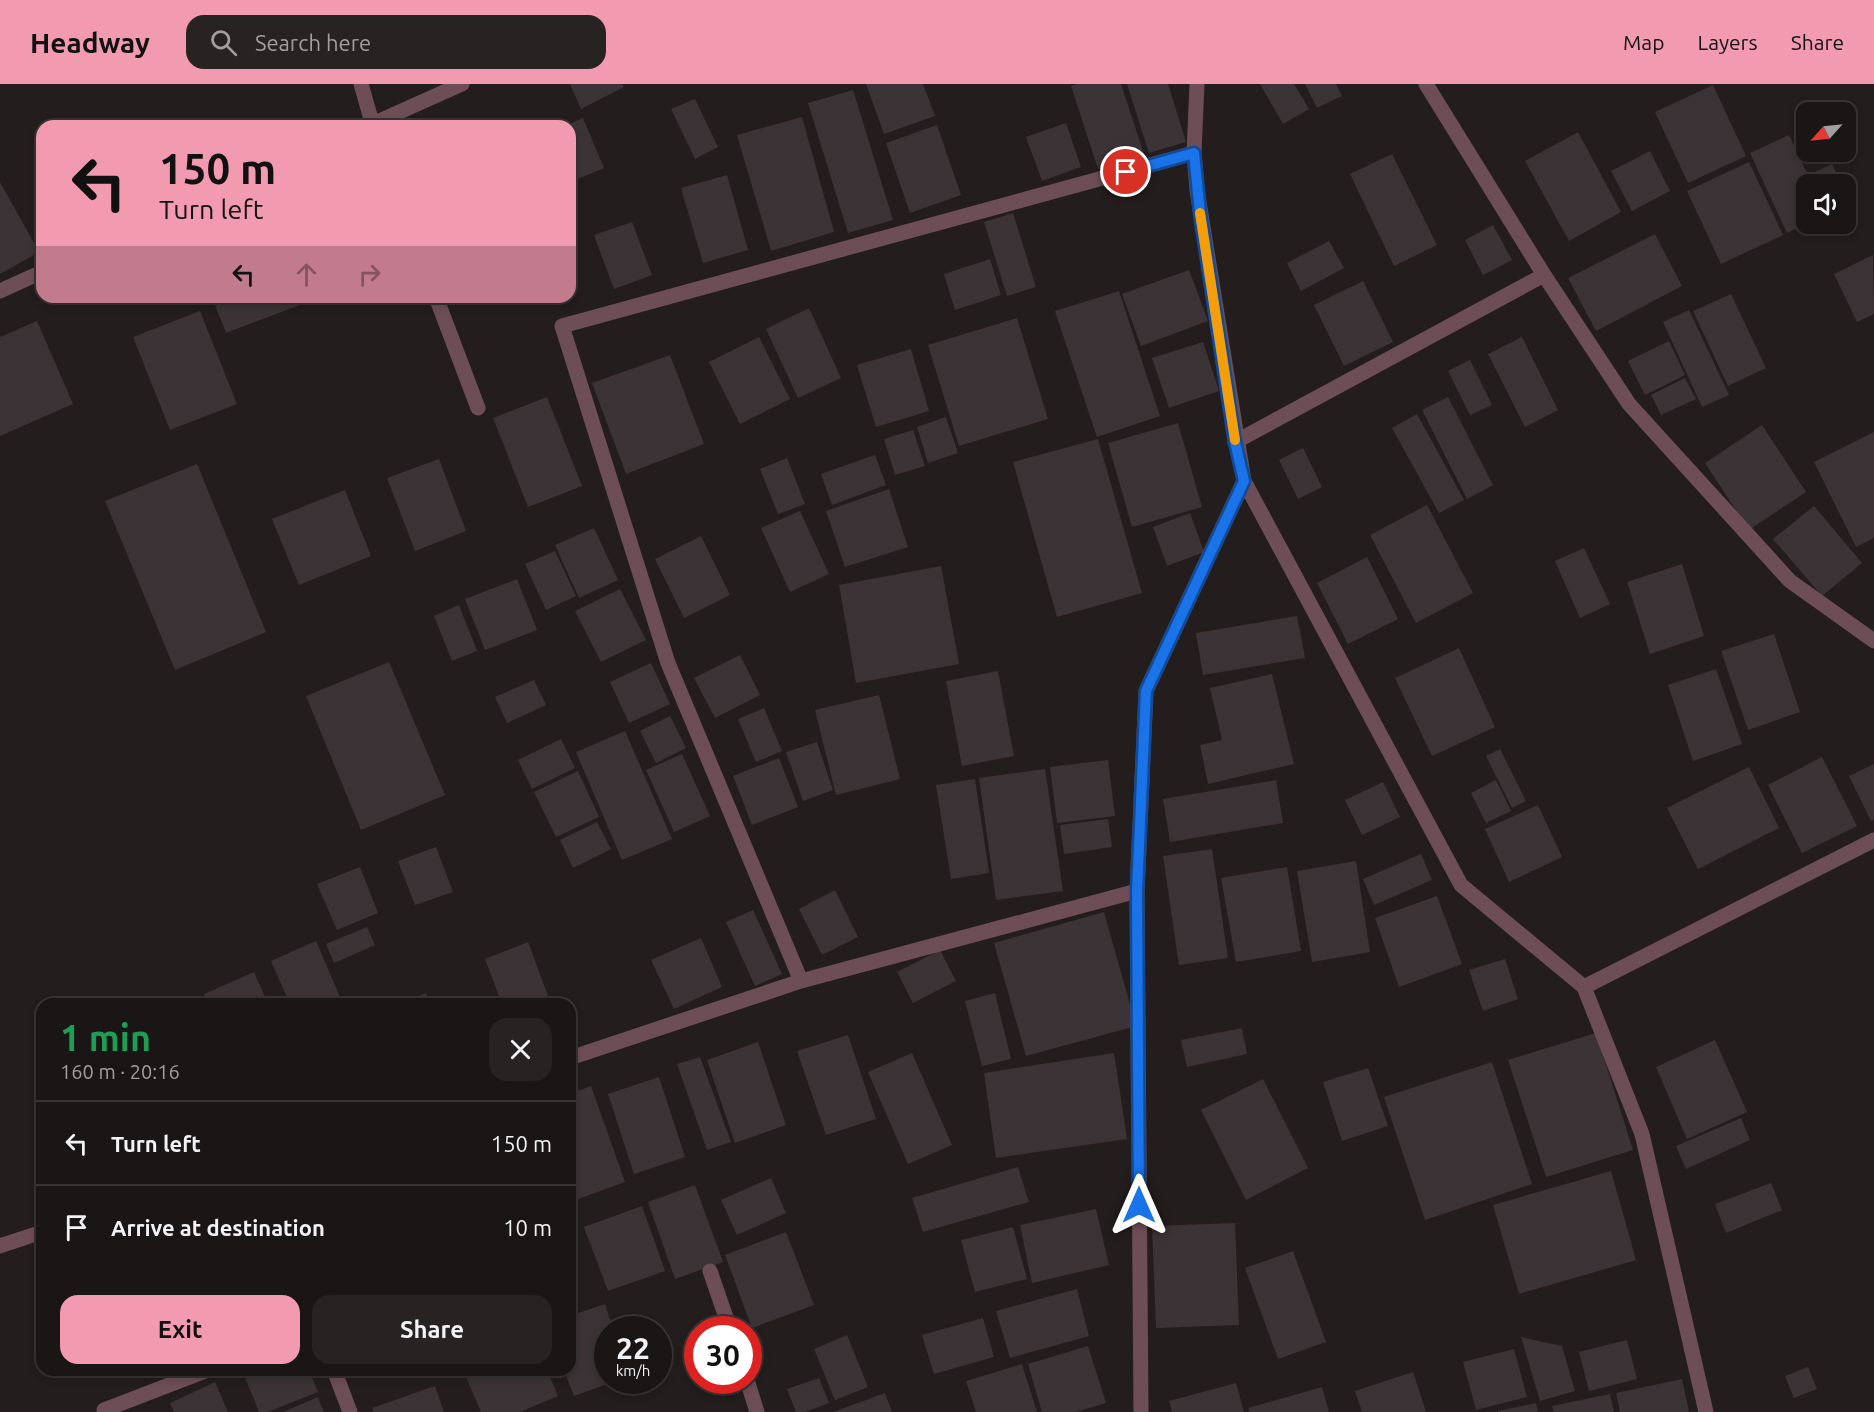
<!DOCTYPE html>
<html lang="en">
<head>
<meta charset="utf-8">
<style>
	:root { --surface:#1b1616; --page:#282323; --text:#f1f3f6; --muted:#a09fa1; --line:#393535; --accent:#f29ab0 }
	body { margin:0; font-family:Ubuntu,sans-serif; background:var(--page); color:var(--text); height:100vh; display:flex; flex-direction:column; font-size:22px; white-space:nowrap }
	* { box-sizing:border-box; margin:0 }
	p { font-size:20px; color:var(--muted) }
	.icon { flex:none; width:33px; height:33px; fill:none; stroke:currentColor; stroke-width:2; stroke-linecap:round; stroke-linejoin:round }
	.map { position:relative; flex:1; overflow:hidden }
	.details { position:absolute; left:36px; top:914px; width:540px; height:378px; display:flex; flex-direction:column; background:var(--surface); border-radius:18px; box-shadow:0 3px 9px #0003,0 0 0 2px var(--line) }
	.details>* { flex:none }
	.top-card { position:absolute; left:36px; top:36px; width:540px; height:183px; border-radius:18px; box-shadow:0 3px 9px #0003,0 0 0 2px var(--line); background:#f29ab0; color:#111; overflow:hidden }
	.needle { width:39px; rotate:243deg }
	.tools { position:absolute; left:1796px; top:18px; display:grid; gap:12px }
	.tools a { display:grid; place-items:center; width:60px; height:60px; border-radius:12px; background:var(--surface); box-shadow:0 3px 9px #0003,0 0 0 2px var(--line); font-size:30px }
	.speed { position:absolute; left:594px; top:1232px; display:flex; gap:12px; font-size:30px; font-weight:700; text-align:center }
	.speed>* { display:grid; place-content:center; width:78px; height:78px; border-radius:50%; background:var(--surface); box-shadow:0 3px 9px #0003,0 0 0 2px var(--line); line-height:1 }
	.speed small { font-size:15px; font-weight:400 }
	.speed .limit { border:9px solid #d22; background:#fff; color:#111 }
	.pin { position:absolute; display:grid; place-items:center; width:51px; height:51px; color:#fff; margin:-26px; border:3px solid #fff; border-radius:50%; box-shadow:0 2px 6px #0007 }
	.me { position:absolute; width:66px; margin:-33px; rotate:0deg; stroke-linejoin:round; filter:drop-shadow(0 0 4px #0008) }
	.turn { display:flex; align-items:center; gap:21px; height:126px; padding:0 24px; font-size:27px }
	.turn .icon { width:78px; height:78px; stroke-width:2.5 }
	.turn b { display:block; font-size:42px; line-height:51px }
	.lanes { display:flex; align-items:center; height:57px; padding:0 24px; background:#0003; justify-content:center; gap:30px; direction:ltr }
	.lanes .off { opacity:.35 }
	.round { display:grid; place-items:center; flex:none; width:63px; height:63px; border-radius:18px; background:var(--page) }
	.overview { display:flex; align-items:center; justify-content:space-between; height:102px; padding:0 24px }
	h1 { font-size:36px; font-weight:600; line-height:45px; color:#1e9e55 }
	.cta { display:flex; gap:12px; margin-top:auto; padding:12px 24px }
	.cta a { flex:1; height:69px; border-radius:18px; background:var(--accent); color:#111; font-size:24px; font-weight:600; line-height:69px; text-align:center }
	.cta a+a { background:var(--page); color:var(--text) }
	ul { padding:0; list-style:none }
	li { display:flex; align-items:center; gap:18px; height:84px; padding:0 24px; border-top:2px solid var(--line) }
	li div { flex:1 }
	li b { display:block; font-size:22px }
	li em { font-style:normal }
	header { display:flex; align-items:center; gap:36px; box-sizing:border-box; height:84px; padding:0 30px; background:var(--accent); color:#111 }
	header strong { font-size:28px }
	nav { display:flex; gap:33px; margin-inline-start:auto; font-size:21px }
	.search { width:420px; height:54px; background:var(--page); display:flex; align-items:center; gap:15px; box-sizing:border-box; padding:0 21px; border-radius:18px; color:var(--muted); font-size:22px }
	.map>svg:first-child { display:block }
	.building { fill:#3b3335 }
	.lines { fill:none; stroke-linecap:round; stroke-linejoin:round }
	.minor { stroke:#6e4e56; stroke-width:15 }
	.route-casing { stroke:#114b97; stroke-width:15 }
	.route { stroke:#1a73e8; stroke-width:10 }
	.slow { stroke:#f59e0b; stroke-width:10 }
</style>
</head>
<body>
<header>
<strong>Headway</strong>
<div class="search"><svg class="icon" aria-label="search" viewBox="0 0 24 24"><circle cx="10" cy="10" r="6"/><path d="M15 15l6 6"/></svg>Search here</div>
<nav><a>Map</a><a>Layers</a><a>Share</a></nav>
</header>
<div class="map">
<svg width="1874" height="1328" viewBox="0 0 1874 1328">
	<rect width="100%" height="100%" fill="#241d1e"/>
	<!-- building -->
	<path class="building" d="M 570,0 L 622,0 L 624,3 L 581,25 Z
		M 866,0 L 923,0 L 935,32 L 884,50 Z
		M 1076,0 L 1121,0 L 1144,70 L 1098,85 L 1071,2 Z
		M 1127,0 L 1168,0 L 1186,58 L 1149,69 Z
		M 1260,0 L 1294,0 L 1309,25 L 1283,40 Z
		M 1305,0 L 1336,0 L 1342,12 L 1317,24 Z
		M 1713,1 L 1746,72 L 1688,99 L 1655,28 Z
		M 853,6 L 893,136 L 848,149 L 808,19 Z
		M 695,15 L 718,63 L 695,75 L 671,25 Z
		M 802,33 L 834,148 L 771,167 L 737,51 Z
		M 583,34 L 604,84 L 570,98 L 570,42 L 565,42 Z
		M 1066,39 L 1081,83 L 1042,97 L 1026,53 Z
		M 937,41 L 961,111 L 910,129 L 886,59 Z
		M 1578,48 L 1621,128 L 1569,157 L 1525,77 Z
		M 1789,51 L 1812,100 L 1806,100 L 1806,140 L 1787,149 L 1750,69 Z
		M 1650,67 L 1670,107 L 1632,127 L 1611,87 Z
		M 1392,70 L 1437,161 L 1394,182 L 1350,90 Z
		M 1749,78 L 1783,151 L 1721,180 L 1687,107 Z
		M 1832,80 L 1842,100 L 1819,100 L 1813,89 Z
		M 727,91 L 748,166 L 703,179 L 681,104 Z
		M 0,98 L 39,168 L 0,190 Z
		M 1013,129 L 1036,203 L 1007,212 L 984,138 Z
		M 632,138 L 652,191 L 614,205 L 594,151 Z
		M 1493,141 L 1512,176 L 1483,191 L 1465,156 Z
		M 1655,150 L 1682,202 L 1596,247 L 1568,194 Z
		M 1329,157 L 1344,184 L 1301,207 L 1287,179 Z
		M 1873,171 L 1874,230 L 1857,238 L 1834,190 Z
		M 990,175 L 1001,211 L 955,226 L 944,190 Z
		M 1189,186 L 1208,237 L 1141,262 L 1122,210 Z
		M 1363,197 L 1393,258 L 1344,282 L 1314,221 Z
		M 1119,207 L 1160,332 L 1097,353 L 1055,227 Z
		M 1731,210 L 1766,284 L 1728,302 L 1693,227 Z
		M 212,213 L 303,213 L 305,219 L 226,249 Z
		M 809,224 L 841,294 L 798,314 L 766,245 Z
		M 1689,226 L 1729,311 L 1702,323 L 1663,238 Z
		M 200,227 L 237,320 L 170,346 L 133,253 Z
		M 1017,234 L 1048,335 L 959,362 L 928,261 Z
		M 37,237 L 73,320 L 0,352 L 0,253 Z
		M 759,253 L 790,315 L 740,340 L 709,278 Z
		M 1522,253 L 1558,326 L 1525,343 L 1488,270 Z
		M 1669,257 L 1685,291 L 1645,311 L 1628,277 Z
		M 1203,258 L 1219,307 L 1169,324 L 1152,274 Z
		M 911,265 L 929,327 L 876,343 L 857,281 Z
		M 670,271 L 704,360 L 626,390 L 592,299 Z
		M 1470,276 L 1492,321 L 1470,331 L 1448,287 Z
		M 1685,294 L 1696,315 L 1661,331 L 1651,311 Z
		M 547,313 L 582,402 L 528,423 L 493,334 Z
		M 1448,313 L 1493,401 L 1467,415 L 1422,326 Z
		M 1417,330 L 1464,416 L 1439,429 L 1392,344 Z
		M 946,333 L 958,369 L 928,379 L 917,343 Z
		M 1178,339 L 1202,423 L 1132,443 L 1108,359 Z
		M 1762,341 L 1806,408 L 1749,446 L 1705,379 Z
		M 913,346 L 925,382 L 895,391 L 884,355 Z
		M 1874,348 L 1874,454 L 1856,463 L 1814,378 Z
		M 1098,355 L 1142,509 L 1057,533 L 1013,378 Z
		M 1303,364 L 1322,403 L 1298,415 L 1279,376 Z
		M 875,371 L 886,401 L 832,421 L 821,390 Z
		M 787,374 L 805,420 L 778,430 L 760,385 Z
		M 439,375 L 466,447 L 415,467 L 387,394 Z
		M 197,380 L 266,548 L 175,586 L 105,417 Z
		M 889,405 L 908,463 L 845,483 L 826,427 Z
		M 345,406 L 371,472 L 299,501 L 272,435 Z
		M 1427,421 L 1473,509 L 1416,539 L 1370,451 Z
		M 1814,422 L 1862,479 L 1822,512 L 1773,455 Z
		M 800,427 L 829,490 L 790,508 L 761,444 Z
		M 1190,429 L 1204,468 L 1167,482 L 1153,443 Z
		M 594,444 L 618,496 L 579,514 L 555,461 Z
		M 701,452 L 730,511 L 684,534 L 655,475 Z
		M 1584,464 L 1610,520 L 1580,534 L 1555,477 Z
		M 555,467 L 576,512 L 546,526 L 525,480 Z
		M 1367,473 L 1398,535 L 1348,560 L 1317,499 Z
		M 1682,480 L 1704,552 L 1650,570 L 1627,498 Z
		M 941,482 L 959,580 L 856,599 L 839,501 Z
		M 517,495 L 537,546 L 485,566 L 465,515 Z
		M 620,505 L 646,556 L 601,578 L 575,527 Z
		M 459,521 L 477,567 L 452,577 L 434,532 Z
		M 1297,532 L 1305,574 L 1203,591 L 1196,549 Z
		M 1774,550 L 1800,628 L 1748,646 L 1721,567 Z
		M 1459,564 L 1495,643 L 1432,672 L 1395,594 Z
		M 740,571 L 760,611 L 715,634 L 694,594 Z
		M 389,578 L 445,711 L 361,746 L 306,612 Z
		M 651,579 L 670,620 L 629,639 L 610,598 Z
		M 1716,585 L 1742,660 L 1693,677 L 1668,601 Z
		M 998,587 L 1014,672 L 962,682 L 946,597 Z
		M 1272,590 L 1294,680 L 1208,700 L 1200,661 L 1222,656 L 1210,604 Z
		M 534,596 L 546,621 L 507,639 L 495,613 Z
		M 879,611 L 900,695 L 836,711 L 815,626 Z
		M 764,624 L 782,667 L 756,678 L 738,635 Z
		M 670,632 L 686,664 L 656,679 L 640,647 Z
		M 625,647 L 672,755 L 622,776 L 576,668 Z
		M 561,655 L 575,684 L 532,705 L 518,676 Z
		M 817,658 L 833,706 L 803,717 L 786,668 Z
		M 1500,665 L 1526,717 L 1512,724 L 1486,672 Z
		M 682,670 L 710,732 L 674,748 L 646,686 Z
		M 1822,673 L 1857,742 L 1802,769 L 1768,701 Z
		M 779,674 L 798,723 L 752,741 L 733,692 Z
		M 1108,676 L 1115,732 L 1057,739 L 1050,683 Z
		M 1874,680 L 1874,736 L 1871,737 L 1849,692 Z
		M 1749,683 L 1779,744 L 1698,785 L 1667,724 Z
		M 1045,685 L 1063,807 L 996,816 L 979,694 Z
		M 578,687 L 599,733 L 556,753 L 534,708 Z
		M 975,695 L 989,789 L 951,795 L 936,701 Z
		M 1276,696 L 1283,739 L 1170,758 L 1163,715 Z
		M 1496,696 L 1511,727 L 1486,739 L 1471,709 Z
		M 1383,698 L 1400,733 L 1362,751 L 1345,716 Z
		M 1538,721 L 1562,773 L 1509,798 L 1485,745 Z
		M 1108,735 L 1112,763 L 1064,770 L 1060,741 Z
		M 597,738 L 611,765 L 573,784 L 560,756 Z
		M 436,763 L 453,808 L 415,821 L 398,777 Z
		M 1212,765 L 1228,874 L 1179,881 L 1163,772 Z
		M 1421,770 L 1432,796 L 1374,821 L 1363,795 Z
		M 1356,777 L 1370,868 L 1312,878 L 1297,787 Z
		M 360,783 L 378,829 L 337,846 L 317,800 Z
		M 1287,783 L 1301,867 L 1236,878 L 1221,794 Z
		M 835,806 L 858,853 L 822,871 L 799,825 Z
		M 1437,812 L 1462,880 L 1399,903 L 1375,834 Z
		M 753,826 L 782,890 L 755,902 L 726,838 Z
		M 1104,828 L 1136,942 L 1026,972 L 994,859 Z
		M 367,843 L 375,861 L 334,879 L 326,860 Z
		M 701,854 L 722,903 L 674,925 L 651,876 Z
		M 316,857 L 343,920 L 290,920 L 271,877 Z
		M 528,858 L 551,920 L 502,920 L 485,875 Z
		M 940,866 L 956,897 L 913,919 L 897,888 Z
		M 1505,875 L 1518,915 L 1483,927 L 1469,886 Z
		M 254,888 L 268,920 L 209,920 L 204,910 Z
		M 426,909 L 430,920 L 401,920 L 401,919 Z
		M 995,909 L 1011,975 L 982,982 L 965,917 Z
		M 1242,944 L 1247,970 L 1187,983 L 1181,956 Z
		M 1596,949 L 1633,1066 L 1546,1093 L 1508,976 Z
		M 848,951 L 876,1035 L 826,1051 L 797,967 Z
		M 1715,956 L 1747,1028 L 1687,1055 L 1656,983 Z
		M 758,958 L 786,1041 L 735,1059 L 707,976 Z
		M 912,969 L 952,1061 L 908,1080 L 868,988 Z
		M 1114,969 L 1127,1055 L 996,1074 L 984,989 Z
		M 700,973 L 731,1058 L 707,1066 L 677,980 Z
		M 1492,978 L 1532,1100 L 1425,1136 L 1384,1013 Z
		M 1368,984 L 1388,1042 L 1342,1057 L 1323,998 Z
		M 659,993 L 685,1073 L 634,1090 L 608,1010 Z
		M 1263,995 L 1308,1084 L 1246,1116 L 1201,1026 Z
		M 591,1002 L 625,1098 L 570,1118 L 570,1010 Z
		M 1741,1034 L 1750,1056 L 1686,1085 L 1676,1062 Z
		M 1018,1083 L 1029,1118 L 923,1148 L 912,1114 Z
		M 1611,1087 L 1636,1176 L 1519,1210 L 1493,1121 Z
		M 771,1094 L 786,1129 L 737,1151 L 721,1116 Z
		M 1771,1099 L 1782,1126 L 1726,1149 L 1715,1120 Z
		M 695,1101 L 723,1178 L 675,1195 L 648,1118 Z
		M 642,1122 L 665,1187 L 608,1207 L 584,1143 Z
		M 1096,1125 L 1109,1181 L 1032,1199 L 1020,1141 Z
		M 1235,1139 L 1239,1241 L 1156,1244 L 1152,1142 Z
		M 1013,1143 L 1027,1195 L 975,1208 L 961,1156 Z
		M 786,1148 L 814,1221 L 752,1244 L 725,1171 Z
		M 1293,1167 L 1326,1258 L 1278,1275 L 1245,1184 Z
		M 1077,1205 L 1089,1252 L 1010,1274 L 996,1227 Z
		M 605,1220 L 613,1245 L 608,1245 L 608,1296 L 619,1296 L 574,1312 L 564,1286 L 570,1286 L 570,1232 Z
		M 983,1234 L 994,1273 L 934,1290 L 922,1251 Z
		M 847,1251 L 868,1303 L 835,1316 L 814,1265 Z
		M 1521,1253 L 1562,1262 L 1575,1307 L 1540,1317 Z
		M 1627,1256 L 1637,1295 L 1589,1307 L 1579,1268 Z
		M 1088,1262 L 1106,1319 L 1076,1328 L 1042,1328 L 1028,1280 Z
		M 1514,1265 L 1527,1313 L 1476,1326 L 1463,1278 Z
		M 1022,1280 L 1037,1328 L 976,1328 L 966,1297 Z
		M 1808,1283 L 1817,1305 L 1794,1314 L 1785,1292 Z
		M 242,1286 L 309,1286 L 318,1308 L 268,1328 L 259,1328 Z
		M 463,1286 L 547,1286 L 558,1312 L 520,1328 L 481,1328 Z
		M 1413,1288 L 1426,1328 L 1362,1328 L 1355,1307 Z
		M 819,1294 L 829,1319 L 805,1328 L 796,1328 L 787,1305 Z
		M 1682,1295 L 1689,1328 L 1620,1328 L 1616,1309 Z
		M 215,1298 L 228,1328 L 174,1328 L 170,1319 Z
		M 1236,1299 L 1244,1328 L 1172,1328 L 1169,1317 Z
		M 435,1302 L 444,1328 L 374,1328 L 372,1324 Z
		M 1322,1303 L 1329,1328 L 1250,1328 L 1248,1324 Z
		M 885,1309 L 892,1328 L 833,1328 Z
		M 1610,1310 L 1614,1328 L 1554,1328 L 1552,1322 Z
		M 318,1313 L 324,1328 L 283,1328 Z
		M 1536,1319 L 1538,1328 L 1498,1328 L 1498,1327 Z"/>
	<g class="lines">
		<!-- minor -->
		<path class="minor" d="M 361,0 L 373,42
			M 1197,0 L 1194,69 L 1197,106 L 1244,397 L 1461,801 L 1584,903 L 1642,1050 L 1706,1328
			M 1426,0 L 1544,191 L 1629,320 L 1790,497 L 1874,557
			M 368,42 L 462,0
			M 0,207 L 42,188
			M 436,213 L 478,324
			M 1235,358 L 1544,191
			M 801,897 L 668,579 L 562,242 L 1194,69
			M 1584,903 L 1874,756
			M 570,974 L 801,897 L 1137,807
			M 0,1162 L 42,1148
			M 710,1187 L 730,1245
			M 334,1286 L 350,1328
			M 747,1296 L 757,1328
			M 105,1328 L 104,1326 L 208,1286
			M 1141,1328 L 1137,807 L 1146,607 L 1244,397"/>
	</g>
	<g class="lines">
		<defs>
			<path id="route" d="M 1126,88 L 1194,69 L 1200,129 L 1235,358 L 1244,397 L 1146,607 L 1137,807 L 1139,1121"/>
		</defs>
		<!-- route casing -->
		<use href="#route" class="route-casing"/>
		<!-- route -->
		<use href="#route" class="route"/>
		<!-- slow -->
		<path class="slow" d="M 1200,129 L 1235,356"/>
	</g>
</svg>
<div class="tools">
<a><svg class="needle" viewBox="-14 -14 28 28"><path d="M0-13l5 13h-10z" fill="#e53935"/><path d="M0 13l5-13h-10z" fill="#a09fa1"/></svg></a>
<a><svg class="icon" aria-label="sound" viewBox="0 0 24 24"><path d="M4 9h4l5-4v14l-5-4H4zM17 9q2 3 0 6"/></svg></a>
</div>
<div class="speed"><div>22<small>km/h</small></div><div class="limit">30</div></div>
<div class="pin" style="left:1126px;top:88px;background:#d93025"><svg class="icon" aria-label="arrive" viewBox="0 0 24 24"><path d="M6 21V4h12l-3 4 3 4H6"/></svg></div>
<svg class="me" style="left:1139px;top:1121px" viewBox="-20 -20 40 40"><path d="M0-17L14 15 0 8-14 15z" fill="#1a73e8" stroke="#fff" stroke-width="4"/></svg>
<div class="top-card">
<div class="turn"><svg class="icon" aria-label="left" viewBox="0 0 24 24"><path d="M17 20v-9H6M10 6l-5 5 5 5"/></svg><div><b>150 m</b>Turn left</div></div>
<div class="lanes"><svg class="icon" aria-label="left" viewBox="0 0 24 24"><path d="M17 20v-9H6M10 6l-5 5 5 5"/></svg><svg class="icon off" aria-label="ahead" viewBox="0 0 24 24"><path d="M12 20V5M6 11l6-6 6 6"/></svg><svg class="icon off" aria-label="right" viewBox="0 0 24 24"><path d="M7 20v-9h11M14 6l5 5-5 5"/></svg></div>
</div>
<section class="details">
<div class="overview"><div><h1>1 min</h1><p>160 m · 20:16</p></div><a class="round"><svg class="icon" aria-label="close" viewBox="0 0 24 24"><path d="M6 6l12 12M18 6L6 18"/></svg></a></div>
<ul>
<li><svg class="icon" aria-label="left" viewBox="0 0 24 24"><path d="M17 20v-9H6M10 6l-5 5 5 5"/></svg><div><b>Turn left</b></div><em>150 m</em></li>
<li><svg class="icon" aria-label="arrive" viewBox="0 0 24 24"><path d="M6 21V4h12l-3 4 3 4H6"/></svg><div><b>Arrive at destination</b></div><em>10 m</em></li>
</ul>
<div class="cta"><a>Exit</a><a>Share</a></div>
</section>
</div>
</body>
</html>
